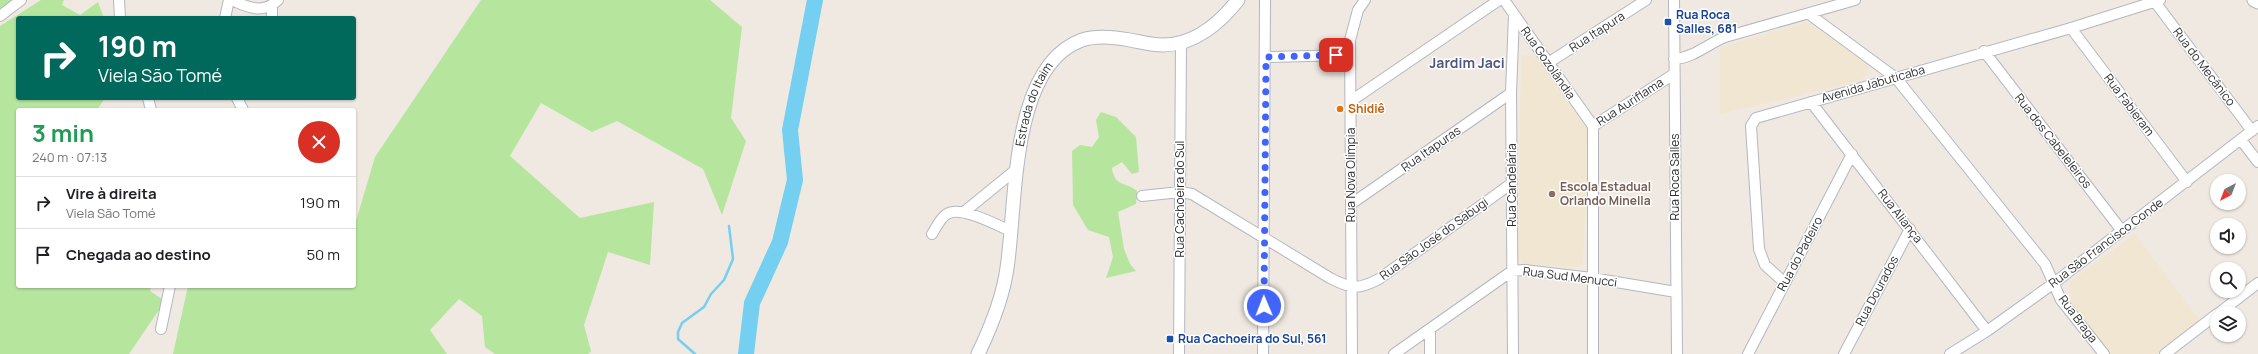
<!DOCTYPE html>
<html lang="pt">
<head>
<meta charset="utf-8">
<style>
	:root { --surface:#fff; --page:#f6f6f6; --text:#202124; --muted:#757577; --line:#e0e0e0 }
	body { margin:0; font-family:Manrope,sans-serif; background:var(--page); color:var(--text); height:100vh; display:flex; flex-direction:column; font-size:15px; white-space:nowrap }
	* { box-sizing:border-box; margin:0 }
	p { font-size:13px; color:var(--muted) }
	.icon { flex:none; width:22px; height:22px; fill:none; stroke:currentColor; stroke-width:2; stroke-linecap:round; stroke-linejoin:round }
	.map { position:relative; flex:1; overflow:hidden }
	.drawer { position:absolute; left:16px; top:108px; width:340px; height:180px; display:flex; flex-direction:column; background:var(--surface); border-radius:4px; box-shadow:0 1px 3px #0004 }
	.drawer>* { flex:none }
	.top-card { position:absolute; left:16px; top:16px; width:340px; height:84px; border-radius:4px; box-shadow:0 1px 3px #0004; background:#00695c; color:#fff; overflow:hidden }
	.needle { width:26px; rotate:222deg }
	.buttons { position:absolute; left:2210px; top:174px; display:grid; gap:8px }
	.buttons a { display:grid; place-items:center; width:36px; height:36px; border-radius:50%; background:var(--surface); box-shadow:0 1px 3px #0004; font-size:20px }
	.pin { position:absolute; display:grid; place-items:center; width:34px; height:34px; color:#fff; margin:-17px; border-radius:8px; box-shadow:0 2px 6px #0006 }
	.me { position:absolute; width:44px; margin:-22px; rotate:359deg; stroke-linejoin:round; filter:drop-shadow(0 0 3px #0008) }
	.turn { display:flex; align-items:center; gap:14px; height:84px; padding:0 16px; font-size:18px }
	.turn .icon { width:52px; height:52px; stroke-width:2.5 }
	.turn b { display:block; font-size:28px; line-height:34px }
	.round { display:grid; place-items:center; flex:none; width:42px; height:42px; border-radius:21px; background:var(--page) }
	.summary { display:flex; align-items:center; justify-content:space-between; height:68px; padding:0 16px }
	h1 { font-size:24px; font-weight:700; line-height:30px; color:#1e9e55 }
	ul { padding:0; list-style:none }
	li { display:flex; align-items:center; gap:12px; height:52px; padding:0 16px; border-top:1px solid var(--line) }
	li div { flex:1 }
	li b { display:block; font-size:15px }
	li em { font-style:normal }
	.map>svg:first-child { display:block }
	.education { fill:#f0e6d1 }
	.green { fill:#b6e59e }
	.lines { fill:none; stroke-linecap:round; stroke-linejoin:round }
	.stream { stroke:#75cff0; stroke-width:2.5 }
	.river { stroke:#75cff0; stroke-width:16 }
	.minor-casing { stroke:#b4b7c1; stroke-width:12 }
	.tertiary-casing { stroke:#b4b7c1; stroke-width:15 }
	.minor { stroke:#fff; stroke-width:10 }
	.tertiary { stroke:#fff; stroke-width:13 }
	.route { stroke:#4264fb; stroke-width:7; stroke-dasharray:0 12.6 }
	.transit-dot { fill:#1a4fb4; stroke:#fff; stroke-width:1.5 }
	.food-dot { fill:#e8710a; stroke:#fff; stroke-width:1.5 }
	.education-dot { fill:#8d6e63; stroke:#fff; stroke-width:1.5 }
	.labels { text-anchor:middle; stroke-width:3; stroke-linejoin:round; paint-order:stroke }
	.transit-label { font-size:12px; font-weight:bold; fill:#164399; stroke:#fff; text-anchor:start }
	.street-label { font-size:12px; fill:#2e2e2e; stroke:#fff }
	.food-label { font-size:12px; font-weight:bold; fill:#c56008; stroke:#fff; text-anchor:start }
	.education-label { font-size:12px; font-weight:bold; fill:#785e54; stroke:#fff; text-anchor:start }
	.quarter-label { font-size:14px; font-weight:bold; fill:#4d5680; stroke:#fff }
</style>
</head>
<body>
<div class="map">
<svg width="2258" height="354" viewBox="0 0 2258 354">
	<rect width="100%" height="100%" fill="#efe9e1"/>
	<!-- education -->
	<path class="education" d="M 1808,22 L 1868,64 L 1868,72 L 1862,80 L 1720,114 L 1720,47 Z
		M 1521,55 L 1536,57 L 1589,131 L 1583,263 L 1577,267 L 1525,265 L 1518,258 Z
		M 2135,234 L 2201,322 L 2157,354 L 2110,354 L 2072,303 L 2069,287 L 2071,281 Z"/>
	<!-- green -->
	<path class="green" d="M 0,0 L 18,0 L 0,10 Z
		M 41,0 L 64,0 L 62,5 L 80,15 L 98,2 L 104,18 L 18,18 L 18,98 L 105,98 L 97,110 L 18,110 L 18,286 L 151,286 L 150,291 L 165,301 L 129,354 L 0,354 L 0,26 Z
		M 481,0 L 710,0 L 742,27 L 731,118 L 746,141 L 722,215 L 703,169 L 617,121 L 592,132 L 541,103 L 510,156 L 580,218 L 654,202 L 650,265 L 608,252 L 584,325 L 591,351 L 588,354 L 495,354 L 485,347 L 482,316 L 459,299 L 430,330 L 447,354 L 173,354 L 188,286 L 354,286 L 354,228 L 375,157 Z
		M 1101,112 L 1116,117 L 1136,137 L 1139,172 L 1132,174 L 1122,162 L 1112,168 C 1114,187 1127,182 1137,191 L 1136,204 L 1118,212 L 1124,249 L 1130,264 L 1136,271 L 1106,278 L 1113,257 L 1109,237 L 1088,230 L 1073,205 L 1072,151 L 1080,145 L 1092,147 L 1099,137 L 1096,120 Z"/>
	<g class="lines">
		<!-- stream -->
		<path class="stream" d="M 695,354 L 678,339 L 678,332 L 682,323 L 704,307 L 711,294 L 724,280 L 733,259 L 729,226"/>
		<!-- river -->
		<path class="river" d="M 746,354 L 752,303 L 780,242 L 795,180 L 790,130 L 815,0"/>
		<defs>
			<path id="minor" d="M 119,0 L 120,18
				M 232,0 C 248,8 264,14 278,0
				M 1504,0 L 1593,126
				M 1674,0 L 1677,354
				M 2155,2 L 2252,131
				M 272,6 L 272,18
				M 1809,14 L 1896,78 L 2045,264 L 2061,300 L 2104,354
				M 0,16 L 21,0
				M 225,18 L 229,0
				M 2071,28 L 2187,182
				M 1984,51 L 2122,231
				M 1266,57 L 1350,55
				M 1674,59 C 1693,58 1708,44 1725,37 L 1855,0
				M 1548,63 L 1646,0
				M 148,98 L 151,110
				M 237,98 L 243,110
				M 1351,101 L 1499,0
				M 1811,102 L 1987,331
				M 1593,126 L 1593,354
				M 1593,126 L 1674,74
				M 2241,140 L 2258,162
				M 1142,196 L 1180,192 L 1192,194 L 1330,278 C 1351,289 1358,290 1379,279 L 1512,183
				M 1351,204 L 1511,93
				M 964,212 L 1018,168
				M 932,234 C 936,228 940,218 947,214 C 961,205 996,225 1011,231
				M 1785,283 L 1765,265 L 1759,249 L 1751,126 L 1756,118 L 2071,28 L 2160,0
				M 2219,313 L 2258,283
				M 161,329 L 170,286
				M 1179,354 L 1181,43
				M 1263,354 L 1265,0
				M 1352,354 L 1350,40 L 1358,10 L 1365,0
				M 1394,354 L 1512,271 L 1524,270 L 1592,278 L 1676,292
				M 1430,354 L 1430,329
				M 1513,354 L 1511,93 L 1514,15
				M 1748,354 L 1852,154
				M 1844,354 L 1910,229
				M 1950,354 L 1987,331 L 2054,283 L 2258,126
				M 2165,354 L 2217,314"/>
			<g id="tertiary">
				<path d="M 2254,0 L 2258,2"/>
				<path id="s1" d="M 978,354 C 991,327 1003,298 1007,268 C 1017,205 1009,66 1082,40 C 1097,35 1114,37 1130,40 C 1141,42 1152,45 1163,45 C 1194,45 1220,23 1238,0"/>
			</g>
		</defs>
		<!-- minor casing -->
		<use href="#minor" class="minor-casing"/>
		<!-- tertiary casing -->
		<use href="#tertiary" class="tertiary-casing"/>
		<!-- minor -->
		<use href="#minor" class="minor"/>
		<!-- tertiary -->
		<use href="#tertiary" class="tertiary"/>
	</g>
	<g class="lines">
		<!-- route -->
		<path class="route" d="M 1264,306 L 1266,57 L 1336,55"/>
	</g>
	<!-- markers -->
	<g class="transit-dot">
		<rect x="1664" y="18" width="8" height="8" rx="2"/>
		<rect x="1166" y="335" width="8" height="8" rx="2"/>
	</g>
	<circle class="food-dot" cx="1340" cy="109" r="4"/>
	<circle class="education-dot" cx="1552" cy="194" r="4"/>
	<g class="labels">
		<!-- transit labels -->
		<g class="transit-label">
			<text x="1676" y="19">Rua Roca<tspan x="1676" dy="14">Salles, 681</tspan></text>
			<text x="1178" y="343">Rua Cachoeira do Sul, 561</text>
		</g>
		<!-- street labels -->
		<g class="street-label">
			<text transform="translate(1597 32) rotate(-33)" y="4">Rua Itapura</text>
			<text transform="translate(1548 63) rotate(55)" y="4">Rua Gozolândia</text>
			<text transform="translate(2204 67) rotate(53)" y="4">Rua do Mecânico</text>
			<text transform="translate(1873 84) rotate(-16)" y="4">Avenida Jabuticaba</text>
			<text transform="translate(1630 102) rotate(-33)" y="4">Rua Auriflama</text>
			<text transform="translate(2129 105) rotate(53)" y="4">Rua Fabieram</text>
			<text dy="4" stroke="none"><textPath href="#s1" startOffset="258">Estrada do Itaim</textPath></text>
			<text transform="translate(2053 141) rotate(52)" y="4">Rua dos Cabeleleiros</text>
			<text transform="translate(1431 149) rotate(-35)" y="4">Rua Itapuras</text>
			<text transform="translate(1351 175) rotate(-90)" y="4">Rua Nova Olímpia</text>
			<text transform="translate(1675 177) rotate(-90)" y="4">Rua Roca Salles</text>
			<text transform="translate(1512 185) rotate(-90)" y="4">Rua Candelária</text>
			<text transform="translate(1180 199) rotate(-90)" y="4">Rua Cachoeira do Sul</text>
			<text transform="translate(1900 216) rotate(52)" y="4">Rua Aliança</text>
			<text transform="translate(1434 239) rotate(-36)" y="4">Rua São José do Sabugi</text>
			<text transform="translate(2106 243) rotate(-37)" y="4">Rua São Francisco Conde</text>
			<text transform="translate(1800 254) rotate(-62)" y="4">Rua do Padeiro</text>
			<text transform="translate(1570 277) rotate(7)" y="4">Rua Sud Menucci</text>
			<text transform="translate(1877 291) rotate(-62)" y="4">Rua Dourados</text>
			<text transform="translate(2078 319) rotate(53)" y="4">Rua Braga</text>
		</g>
		<!-- food labels -->
		<g class="food-label">
			<text x="1348" y="113">Shidiê</text>
		</g>
		<!-- education labels -->
		<g class="education-label">
			<text x="1560" y="191">Escola Estadual<tspan x="1560" dy="14">Orlando Minella</tspan></text>
		</g>
		<!-- quarter labels -->
		<g class="quarter-label">
			<text x="1467" y="68">Jardim Jaci</text>
		</g>
	</g>
</svg>
<div class="buttons">
<a><svg class="needle" viewBox="-14 -14 28 28"><path d="M0-13l5 13h-10z" fill="#e53935"/><path d="M0 13l5-13h-10z" fill="#757577"/></svg></a>
<a><svg class="icon" aria-label="sound" viewBox="0 0 24 24"><path d="M4 9h4l5-4v14l-5-4H4zM17 9q2 3 0 6"/></svg></a>
<a><svg class="icon" aria-label="search" viewBox="0 0 24 24"><circle cx="10" cy="10" r="6"/><path d="M15 15l6 6"/></svg></a>
<a><svg class="icon" aria-label="layers" viewBox="0 0 24 24"><path d="M12 4l9 5-9 5-9-5zM3 14l9 5 9-5"/></svg></a>
</div>
<div class="pin" style="left:1336px;top:55px;background:#d93025"><svg class="icon" aria-label="arrive" viewBox="0 0 24 24"><path d="M6 21V4h12l-3 4 3 4H6"/></svg></div>
<svg class="me" style="left:1264px;top:306px" viewBox="-20 -20 40 40"><circle r="17" fill="#4264fb" stroke="#fff" stroke-width="3"/><path d="M0-11L8 9 0 5-8 9z" fill="#fff"/></svg>
<div class="top-card">
<div class="turn"><svg class="icon" aria-label="right" viewBox="0 0 24 24"><path d="M7 20v-9h11M14 6l5 5-5 5"/></svg><div><b>190 m</b>Viela São Tomé</div></div>
</div>
<section class="drawer">
<div class="summary"><div><h1>3 min</h1><p>240 m · 07:13</p></div><a class="round" style="background:#d93025;color:#fff"><svg class="icon" aria-label="close" viewBox="0 0 24 24"><path d="M6 6l12 12M18 6L6 18"/></svg></a></div>
<ul>
<li><svg class="icon" aria-label="right" viewBox="0 0 24 24"><path d="M7 20v-9h11M14 6l5 5-5 5"/></svg><div><b>Vire à direita</b><p>Viela São Tomé</p></div><em>190 m</em></li>
<li><svg class="icon" aria-label="arrive" viewBox="0 0 24 24"><path d="M6 21V4h12l-3 4 3 4H6"/></svg><div><b>Chegada ao destino</b></div><em>50 m</em></li>
</ul>
</section>
</div>
</body>
</html>
